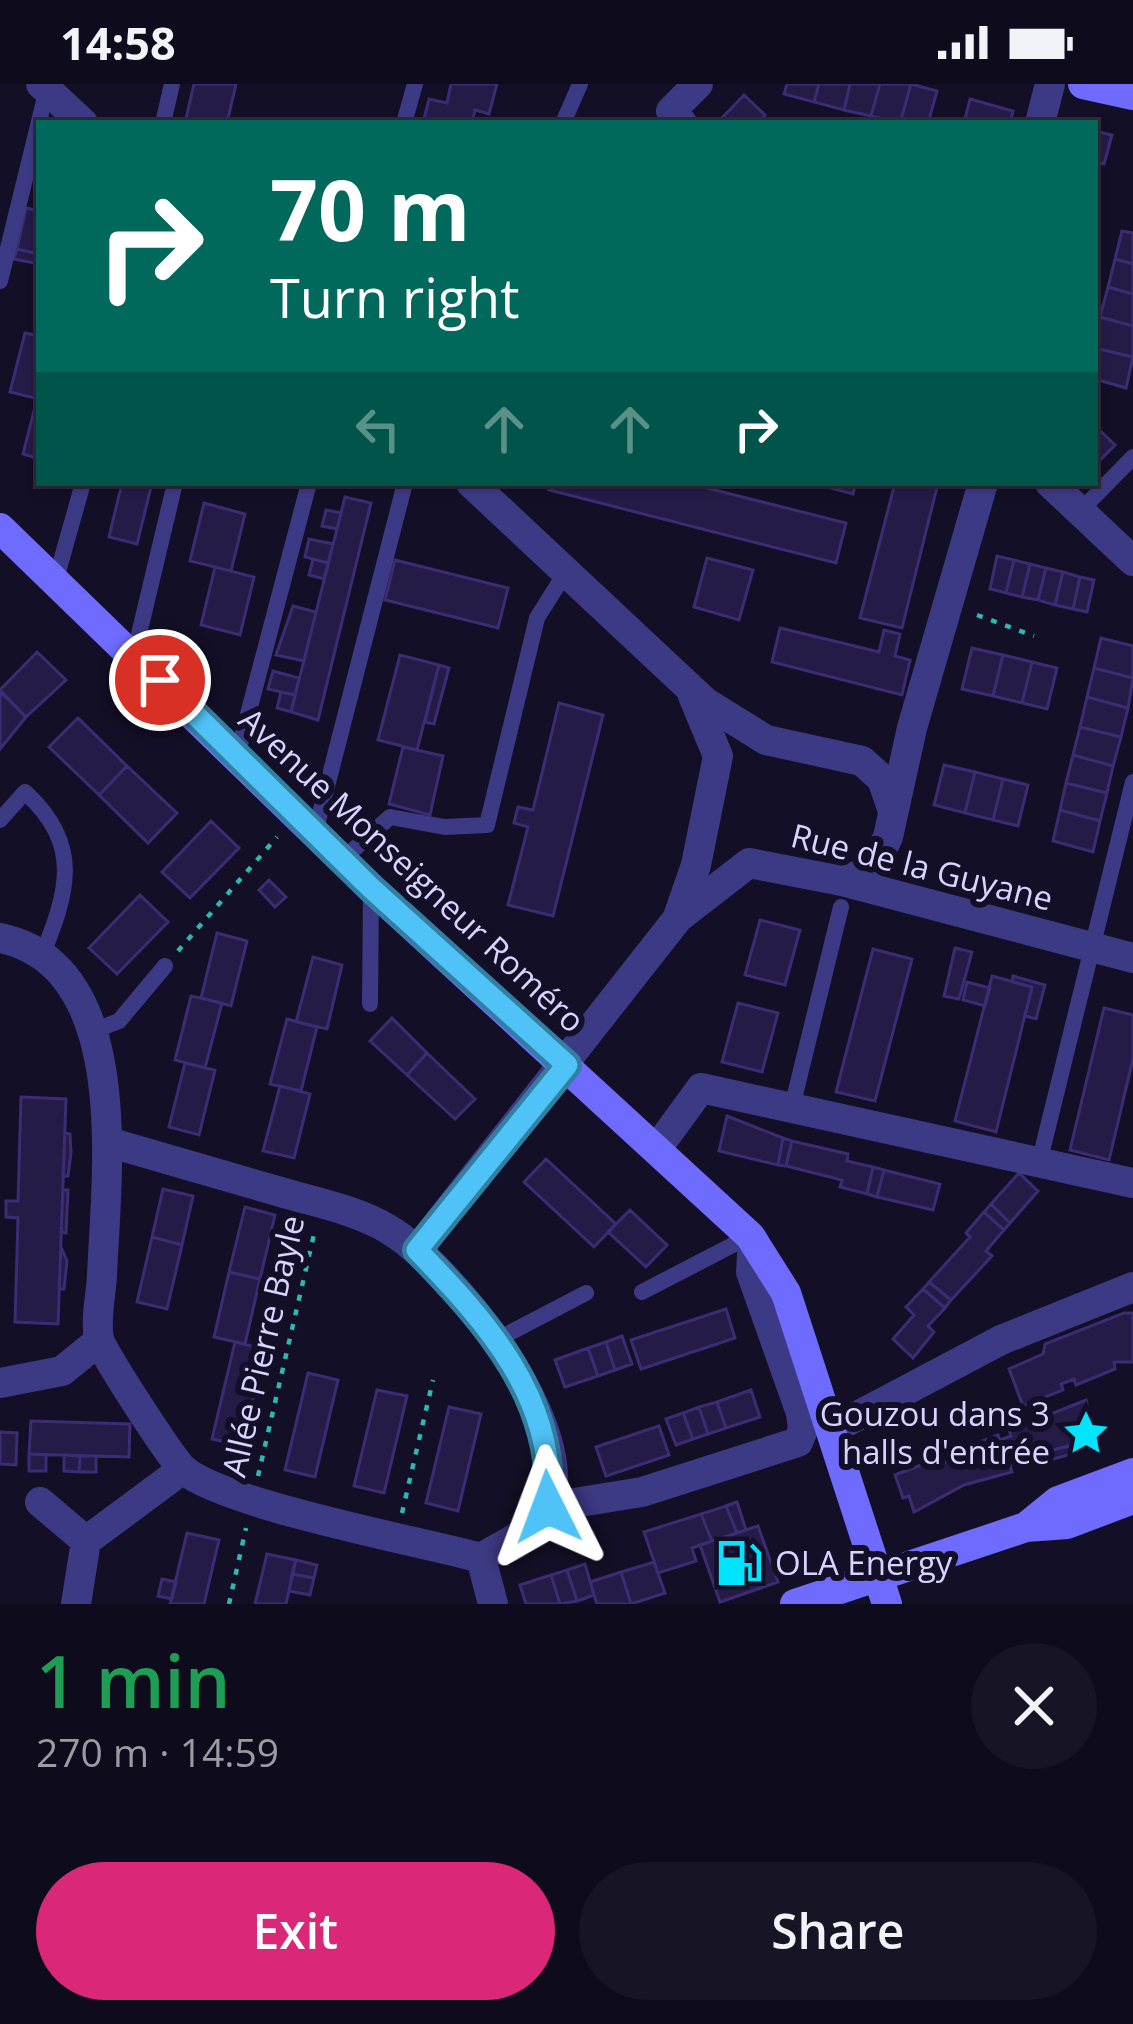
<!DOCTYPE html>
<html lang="en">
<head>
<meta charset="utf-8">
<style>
	:root { --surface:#0e0b1c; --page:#171425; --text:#f1f3f6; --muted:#9b9ba3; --line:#2e2b3b; --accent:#db2777 }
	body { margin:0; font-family:"Open Sans",sans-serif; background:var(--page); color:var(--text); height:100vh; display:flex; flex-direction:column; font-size:45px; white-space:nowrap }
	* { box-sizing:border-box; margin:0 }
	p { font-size:39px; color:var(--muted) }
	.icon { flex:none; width:66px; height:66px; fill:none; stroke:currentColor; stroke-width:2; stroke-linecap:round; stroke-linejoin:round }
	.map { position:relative; height:1520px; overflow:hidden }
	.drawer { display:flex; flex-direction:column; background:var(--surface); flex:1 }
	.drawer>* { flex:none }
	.hud { position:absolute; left:36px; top:36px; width:1062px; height:366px; border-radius:0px; box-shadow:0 3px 9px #0004,0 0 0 3px var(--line); background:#00695c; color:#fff; overflow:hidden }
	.pin { position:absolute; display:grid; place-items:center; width:102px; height:102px; color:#fff; margin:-51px; border:6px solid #fff; border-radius:50%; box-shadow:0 3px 12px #0007 }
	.me { position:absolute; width:132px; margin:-66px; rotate:357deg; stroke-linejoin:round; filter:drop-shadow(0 0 9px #0008) }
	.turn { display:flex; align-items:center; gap:42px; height:252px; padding:0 36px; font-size:54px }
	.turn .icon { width:156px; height:156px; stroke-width:2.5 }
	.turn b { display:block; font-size:84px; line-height:102px }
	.lanes { display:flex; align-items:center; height:114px; padding:0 36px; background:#0003; justify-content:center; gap:60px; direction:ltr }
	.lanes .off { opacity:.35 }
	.round { display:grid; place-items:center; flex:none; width:126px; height:126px; border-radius:63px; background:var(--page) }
	.summary { display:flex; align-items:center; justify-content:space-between; height:204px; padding:0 36px }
	h1 { font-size:72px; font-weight:600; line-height:90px; color:#1e9e55 }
	.action { display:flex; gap:24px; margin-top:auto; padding:24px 36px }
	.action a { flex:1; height:138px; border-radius:72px; background:var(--accent); color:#fff; font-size:48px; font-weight:600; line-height:138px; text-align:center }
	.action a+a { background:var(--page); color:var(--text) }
	.status { display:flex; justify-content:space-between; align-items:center; height:84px; padding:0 60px; background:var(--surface); direction:ltr }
	.status svg { height:33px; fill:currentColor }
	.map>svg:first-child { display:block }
	.building { fill:#241b47; stroke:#3b2d73; stroke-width:3 }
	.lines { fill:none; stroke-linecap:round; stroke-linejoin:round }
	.path { stroke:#2fb8b0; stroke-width:4.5; stroke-dasharray:6 9; stroke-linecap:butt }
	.lane { stroke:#3d3a85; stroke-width:16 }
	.street { stroke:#3d3a85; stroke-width:30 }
	.secondary { stroke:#6f6bff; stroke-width:30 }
	.route-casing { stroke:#337fa1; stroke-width:30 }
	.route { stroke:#4fc3f7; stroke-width:21 }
	.labels { text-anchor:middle; stroke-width:12; stroke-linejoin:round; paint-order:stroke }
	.street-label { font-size:33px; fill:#d9d4ff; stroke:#130f26 }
	.poi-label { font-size:33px; fill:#d9d4ff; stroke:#130f26; text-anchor:end }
</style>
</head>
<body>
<div class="status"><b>14:58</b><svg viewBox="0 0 49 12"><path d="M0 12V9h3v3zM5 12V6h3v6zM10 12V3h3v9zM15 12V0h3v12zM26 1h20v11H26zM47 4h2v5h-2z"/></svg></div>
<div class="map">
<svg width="1133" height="1520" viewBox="0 0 1133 1520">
	<rect width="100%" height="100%" fill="#130f26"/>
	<!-- building -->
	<path class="building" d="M 194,0 L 236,0 L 227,39 L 185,39 Z
		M 451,0 L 497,0 L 489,30 L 475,26 L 472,39 L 423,39 L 429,15 L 447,19 Z
		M 787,0 L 819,0 L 814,18 L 784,10 Z
		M 819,0 L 850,0 L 844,26 L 814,18 Z
		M 850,0 L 880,0 L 871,32 L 844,26 Z
		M 880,0 L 911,0 L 900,39 L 871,32 Z
		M 911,0 L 937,7 L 928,39 L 900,39 Z
		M 744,11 L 765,31 L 757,39 L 717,39 Z
		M 970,15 L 1013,27 L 1010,39 L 964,39 Z
		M 1095,47 L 1112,51 L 1104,80 L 1095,78 Z
		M 26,124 L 39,127 L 39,170 L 17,165 Z
		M 1122,147 L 1133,149 L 1133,180 L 1115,175 Z
		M 17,165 L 39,170 L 39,180 L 14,175 Z
		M 1115,175 L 1133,180 L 1133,210 L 1108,203 Z
		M 1108,203 L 1133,210 L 1133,242 L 1100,233 Z
		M 1100,233 L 1133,242 L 1133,273 L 1095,264 Z
		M 25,249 L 39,252 L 39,315 L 10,308 Z
		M 1095,264 L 1133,273 L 1126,304 L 1095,295 Z
		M 37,315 L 39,315 L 39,375 L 23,370 Z
		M 1095,342 L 1115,361 L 1095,381 Z
		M 122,399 L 152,399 L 137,460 L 109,453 Z
		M 551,399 L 687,399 L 846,439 L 836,479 L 549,406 Z
		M 812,399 L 856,399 L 853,410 Z
		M 895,399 L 938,399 L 902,544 L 860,534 Z
		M 345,413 L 371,419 L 318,636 L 291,628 Z
		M 204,419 L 245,430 L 231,487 L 190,477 Z
		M 326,426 L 341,429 L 337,445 L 322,442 Z
		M 309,455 L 333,460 L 328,479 L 305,473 Z
		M 997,472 L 1014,476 L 1006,509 L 990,505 Z
		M 707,474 L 753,486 L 739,536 L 694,523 Z
		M 313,475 L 328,479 L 324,495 L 309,491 Z
		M 395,476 L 508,504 L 498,544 L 385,516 Z
		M 1014,476 L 1030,480 L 1022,513 L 1006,509 Z
		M 1030,480 L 1046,484 L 1038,516 L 1022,513 Z
		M 215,483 L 254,493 L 240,551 L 201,541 Z
		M 1046,484 L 1063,488 L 1055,521 L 1038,516 Z
		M 1063,488 L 1080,493 L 1073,525 L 1055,521 Z
		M 1080,493 L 1094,496 L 1087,528 L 1073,525 Z
		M 293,522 L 316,528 L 304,577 L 276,571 Z
		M 780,544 L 879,568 L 884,546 L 900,550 L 895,572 L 910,576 L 902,611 L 772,578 Z
		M 1101,554 L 1133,562 L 1133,594 L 1094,584 Z
		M 972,564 L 1003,571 L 993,612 L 962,605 Z
		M 37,568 L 66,596 L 26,633 L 0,606 Z
		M 400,571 L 439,581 L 417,666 L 378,656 Z
		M 1003,571 L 1032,578 L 1022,619 L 993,612 Z
		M 1032,578 L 1057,584 L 1047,625 L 1022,619 Z
		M 439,581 L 449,584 L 434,640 L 425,638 Z
		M 1094,584 L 1133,594 L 1128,624 L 1087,613 Z
		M 273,587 L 299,594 L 295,611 L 268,605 Z
		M 0,608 L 26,633 L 0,665 Z
		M 281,608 L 295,611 L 291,628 L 277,624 Z
		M 1087,613 L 1128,624 L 1121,653 L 1080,643 Z
		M 559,619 L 603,631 L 553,832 L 508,821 L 528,743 L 514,739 L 518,723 L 533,726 Z
		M 78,634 L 127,682 L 99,711 L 49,663 Z
		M 1080,643 L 1121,653 L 1113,682 L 1073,671 Z
		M 403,663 L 443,672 L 430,731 L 389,720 Z
		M 1073,671 L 1113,682 L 1107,709 L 1066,699 Z
		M 944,681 L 975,688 L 965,729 L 934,721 Z
		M 127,682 L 177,729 L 148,759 L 99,711 Z
		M 975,688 L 1003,695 L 993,736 L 965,729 Z
		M 1003,695 L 1028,701 L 1018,742 L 993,736 Z
		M 1066,699 L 1107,709 L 1100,737 L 1060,726 Z
		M 1060,726 L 1100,737 L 1093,768 L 1053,757 Z
		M 211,737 L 239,764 L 190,814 L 162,788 Z
		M 269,796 L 286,813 L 275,823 L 259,806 Z
		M 140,811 L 168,838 L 117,890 L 89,864 Z
		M 760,836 L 800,846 L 785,901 L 745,891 Z
		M 217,849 L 247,857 L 231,922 L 201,914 Z
		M 955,864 L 972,868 L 959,915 L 944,912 Z
		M 873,865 L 912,875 L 875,1017 L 836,1008 Z
		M 313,873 L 342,881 L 327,945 L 296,938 Z
		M 992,892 L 1032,903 L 996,1048 L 955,1037 Z
		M 1013,892 L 1045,901 L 1036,935 L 1025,932 L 1032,903 L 1012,898 Z
		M 967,898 L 990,904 L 985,922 L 963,916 Z
		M 191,912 L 222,919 L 205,984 L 175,976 Z
		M 738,919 L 778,929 L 762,988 L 722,978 Z
		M 1104,924 L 1133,931 L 1133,975 L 1109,1076 L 1070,1066 Z
		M 392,934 L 427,969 L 407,991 L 370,957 Z
		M 287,935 L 317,943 L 301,1007 L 270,1000 Z
		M 427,969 L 475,1015 L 455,1035 L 407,991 Z
		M 185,979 L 215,986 L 199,1051 L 169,1043 Z
		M 280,1002 L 310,1010 L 294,1074 L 263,1067 Z
		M 21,1013 L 66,1015 L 58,1240 L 15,1238 L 18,1134 L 6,1133 L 6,1117 L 18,1117 Z
		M 727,1032 L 783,1054 L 778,1081 L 719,1067 Z
		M 65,1049 L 70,1050 L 71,1069 L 68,1092 L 63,1092 Z
		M 783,1054 L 792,1057 L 786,1082 L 778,1081 Z
		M 792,1057 L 848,1070 L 847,1077 L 873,1083 L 867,1110 L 840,1103 L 842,1096 L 786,1082 Z
		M 546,1075 L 616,1140 L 594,1163 L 524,1098 Z
		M 873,1083 L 884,1086 L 877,1113 L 867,1110 Z
		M 884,1086 L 940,1100 L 933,1126 L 877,1113 Z
		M 1019,1089 L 1038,1107 L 1010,1139 L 991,1120 Z
		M 163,1105 L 193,1112 L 182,1161 L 152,1153 Z
		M 63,1106 L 68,1106 L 66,1149 L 61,1148 Z
		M 991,1120 L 1010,1139 L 1004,1146 L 984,1128 Z
		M 245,1123 L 275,1131 L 260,1195 L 229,1188 Z
		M 630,1126 L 667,1161 L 646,1183 L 608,1148 Z
		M 984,1128 L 1004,1146 L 986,1167 L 992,1172 L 951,1216 L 929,1198 L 970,1153 L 966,1149 Z
		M 152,1153 L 182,1161 L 167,1225 L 137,1218 Z
		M 61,1163 L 67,1177 L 64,1205 L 59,1205 Z
		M 229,1188 L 260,1195 L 245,1260 L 214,1253 Z
		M 929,1198 L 951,1216 L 945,1224 L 923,1205 Z
		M 923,1205 L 945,1224 L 928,1242 L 934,1248 L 913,1274 L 893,1255 L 914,1231 L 906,1223 Z
		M 726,1225 L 735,1254 L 641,1285 L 631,1256 Z
		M 1124,1229 L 1133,1229 L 1133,1278 L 1114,1278 L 1115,1285 L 1076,1301 L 1074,1295 L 1061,1300 L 1063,1306 L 1023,1322 L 1009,1285 L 1043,1270 L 1045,1260 Z
		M 622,1252 L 632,1280 L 615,1286 L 606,1258 Z
		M 235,1258 L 265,1265 L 242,1361 L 212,1355 Z
		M 606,1258 L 615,1286 L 598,1292 L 588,1264 Z
		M 588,1264 L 598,1292 L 565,1303 L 555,1276 Z
		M 308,1289 L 338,1296 L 315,1393 L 285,1386 Z
		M 377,1306 L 407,1312 L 384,1409 L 354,1402 Z
		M 751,1306 L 760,1333 L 726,1344 L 717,1318 Z
		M 1086,1316 L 1095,1354 L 1029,1373 L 1010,1382 L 1012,1388 L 964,1401 L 914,1428 L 909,1412 L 903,1414 L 895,1391 L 934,1376 L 936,1382 L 948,1377 L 946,1371 L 998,1351 L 1000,1356 L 1011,1352 L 1009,1346 L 1037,1335 L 1038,1342 L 1050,1337 L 1048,1331 Z
		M 717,1318 L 726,1344 L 708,1350 L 699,1323 Z
		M 449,1323 L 481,1330 L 458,1427 L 426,1419 Z
		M 699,1323 L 708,1350 L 693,1355 L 683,1329 Z
		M 683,1329 L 693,1355 L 676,1361 L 666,1335 Z
		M 31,1337 L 130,1340 L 129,1373 L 29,1370 Z
		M 659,1342 L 669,1371 L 606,1392 L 596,1363 Z
		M 0,1348 L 17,1349 L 16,1381 L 0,1380 Z
		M 1079,1360 L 1082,1367 L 1043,1378 L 1039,1369 Z
		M 29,1370 L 46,1371 L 46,1387 L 29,1387 Z
		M 64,1371 L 80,1372 L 79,1388 L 64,1387 Z
		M 80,1372 L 96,1372 L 96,1388 L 79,1388 Z
		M 737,1418 L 746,1446 L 737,1449 L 726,1422 Z
		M 726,1422 L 737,1449 L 712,1457 L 701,1430 Z
		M 701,1430 L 712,1457 L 692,1464 L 696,1477 L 658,1489 L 644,1448 Z
		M 758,1442 L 778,1498 L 720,1518 L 700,1461 Z
		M 187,1449 L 219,1456 L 204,1520 L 170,1520 Z
		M 267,1470 L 296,1476 L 286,1520 L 255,1520 Z
		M 296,1476 L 317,1481 L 314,1494 L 292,1490 Z
		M 654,1478 L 665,1509 L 631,1520 L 621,1488 Z
		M 585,1480 L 594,1511 L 577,1517 L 567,1486 Z
		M 567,1486 L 577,1517 L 560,1520 L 551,1491 Z
		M 621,1488 L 631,1520 L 597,1520 L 590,1498 Z
		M 292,1490 L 314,1494 L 310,1511 L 289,1507 Z
		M 551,1491 L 560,1520 L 526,1520 L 520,1501 Z
		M 162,1495 L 176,1498 L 172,1515 L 158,1512 Z"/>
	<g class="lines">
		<!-- path -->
		<path class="path" d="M 977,531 L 1034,552
			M 178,867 L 277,753
			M 258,1392 L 315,1146
			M 402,1429 L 433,1296
			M 229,1520 L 246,1444"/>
		<!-- lane -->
		<path class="lane" d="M 163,39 L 172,0
			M 404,39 L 415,0
			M 563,39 L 580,0
			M 0,197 L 47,5
			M 1080,427 L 1133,373
			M 56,495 L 83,399
			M 134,571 L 175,399
			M 237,672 L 309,399
			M 0,736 L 25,708 C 83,761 68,808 41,874
			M 315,749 L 405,399
			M 343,775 L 390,733 L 445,743 L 487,741 L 537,534 L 564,491
			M 370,920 L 371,805
			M 93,947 L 119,937 L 165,882
			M 792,1023 L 841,823
			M 1040,1075 L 1133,698
			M 642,1208 L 750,1152
			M 498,1255 L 586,1209"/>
		<!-- street -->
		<path class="street" d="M 41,0 L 83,39
			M 682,39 L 671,27 L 698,0
			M 1040,39 L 1050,0
			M 471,399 L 705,618 L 766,656 L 862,677 L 882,695 L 893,727
			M 1050,399 L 1133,477
			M 842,797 L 872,786 L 888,753 L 912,644 L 983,399
			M 679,830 L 696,781 L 718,672 L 693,612
			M 0,854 C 134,882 106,1092 102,1192 C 101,1210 95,1237 99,1255 C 102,1268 173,1377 184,1386 C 226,1421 418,1457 481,1474 C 501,1461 537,1447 547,1425 C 583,1347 451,1182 388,1145 C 356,1126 318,1119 284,1109 C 225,1092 167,1075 108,1058
			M 658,1063 L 701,1004 L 1133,1099
			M 417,1166 L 678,834 L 749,779 L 842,797 L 1133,874
			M 0,1299 L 62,1287 L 99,1257
			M 831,1346 L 1001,1256 L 1133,1203
			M 40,1418 L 86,1457
			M 549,1423 L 642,1408 L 798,1358 L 803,1346 L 801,1329 L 751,1188 L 753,1156
			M 481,1474 L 493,1520
			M 76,1520 L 86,1457 L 183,1385"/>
		<!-- secondary -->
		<path class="secondary" d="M 1083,0 L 1133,11
			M 0,444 L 371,804 L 750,1152 L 786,1209 L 887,1520
			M 1026,1443 L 1058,1417 L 1133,1389
			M 795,1520 L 1026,1443 L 1067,1440 L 1133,1415"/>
	</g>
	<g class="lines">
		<defs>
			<path id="route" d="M 160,596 L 371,804 L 567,981 L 417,1166 C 486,1237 558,1316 548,1423"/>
		</defs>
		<!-- route casing -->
		<use href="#route" class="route-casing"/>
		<!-- route -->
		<use href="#route" class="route"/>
	</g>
	<!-- icons -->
	<defs>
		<symbol id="sight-bare" viewBox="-9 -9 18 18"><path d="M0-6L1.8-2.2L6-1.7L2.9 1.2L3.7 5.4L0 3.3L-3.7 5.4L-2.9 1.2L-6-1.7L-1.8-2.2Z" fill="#00e5ff" stroke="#130f26" stroke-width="2.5" paint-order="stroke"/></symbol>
		<symbol id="fuel-bare" viewBox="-9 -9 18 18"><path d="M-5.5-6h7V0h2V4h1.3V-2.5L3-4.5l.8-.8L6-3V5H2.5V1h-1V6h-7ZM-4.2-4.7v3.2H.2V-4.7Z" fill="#00e5ff" stroke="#130f26" stroke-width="2.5" paint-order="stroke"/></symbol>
	</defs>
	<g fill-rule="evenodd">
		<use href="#sight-bare" x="1053" y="1316" width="66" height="66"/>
		<use href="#fuel-bare" x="706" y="1446" width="66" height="66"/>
	</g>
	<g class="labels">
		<!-- street labels -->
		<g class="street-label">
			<text transform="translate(922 783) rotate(14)" y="12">Rue de la Guyane</text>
			<text transform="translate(412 786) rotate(43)" y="12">Avenue Monseigneur Roméro</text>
			<text transform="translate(263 1262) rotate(-77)" y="12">Allée Pierre Bayle</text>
		</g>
		<!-- poi labels -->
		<g class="poi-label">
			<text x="1050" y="1342">Gouzou dans 3<tspan x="1050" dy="38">halls d'entrée</tspan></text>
			<text x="775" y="1491" text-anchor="start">OLA Energy</text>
		</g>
	</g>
</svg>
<div class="pin" style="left:160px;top:596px;background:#d93025"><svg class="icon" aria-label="arrive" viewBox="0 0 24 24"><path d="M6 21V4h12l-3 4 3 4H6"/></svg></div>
<svg class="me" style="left:548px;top:1423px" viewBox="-20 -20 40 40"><path d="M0-17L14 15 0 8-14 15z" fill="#4fc3f7" stroke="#fff" stroke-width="4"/></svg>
<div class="hud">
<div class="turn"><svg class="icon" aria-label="right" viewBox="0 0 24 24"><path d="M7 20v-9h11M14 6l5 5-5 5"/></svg><div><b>70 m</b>Turn right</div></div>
<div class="lanes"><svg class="icon off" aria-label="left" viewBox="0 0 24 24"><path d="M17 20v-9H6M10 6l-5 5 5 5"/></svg><svg class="icon off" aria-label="ahead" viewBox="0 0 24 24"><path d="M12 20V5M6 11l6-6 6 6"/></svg><svg class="icon off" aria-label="ahead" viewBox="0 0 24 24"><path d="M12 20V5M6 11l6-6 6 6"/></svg><svg class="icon" aria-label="right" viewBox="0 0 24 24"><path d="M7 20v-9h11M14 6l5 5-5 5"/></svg></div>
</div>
</div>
<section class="drawer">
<div class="summary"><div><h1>1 min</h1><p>270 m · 14:59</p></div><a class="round"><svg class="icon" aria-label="close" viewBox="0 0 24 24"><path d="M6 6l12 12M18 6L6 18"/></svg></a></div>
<div class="action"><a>Exit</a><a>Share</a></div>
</section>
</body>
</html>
